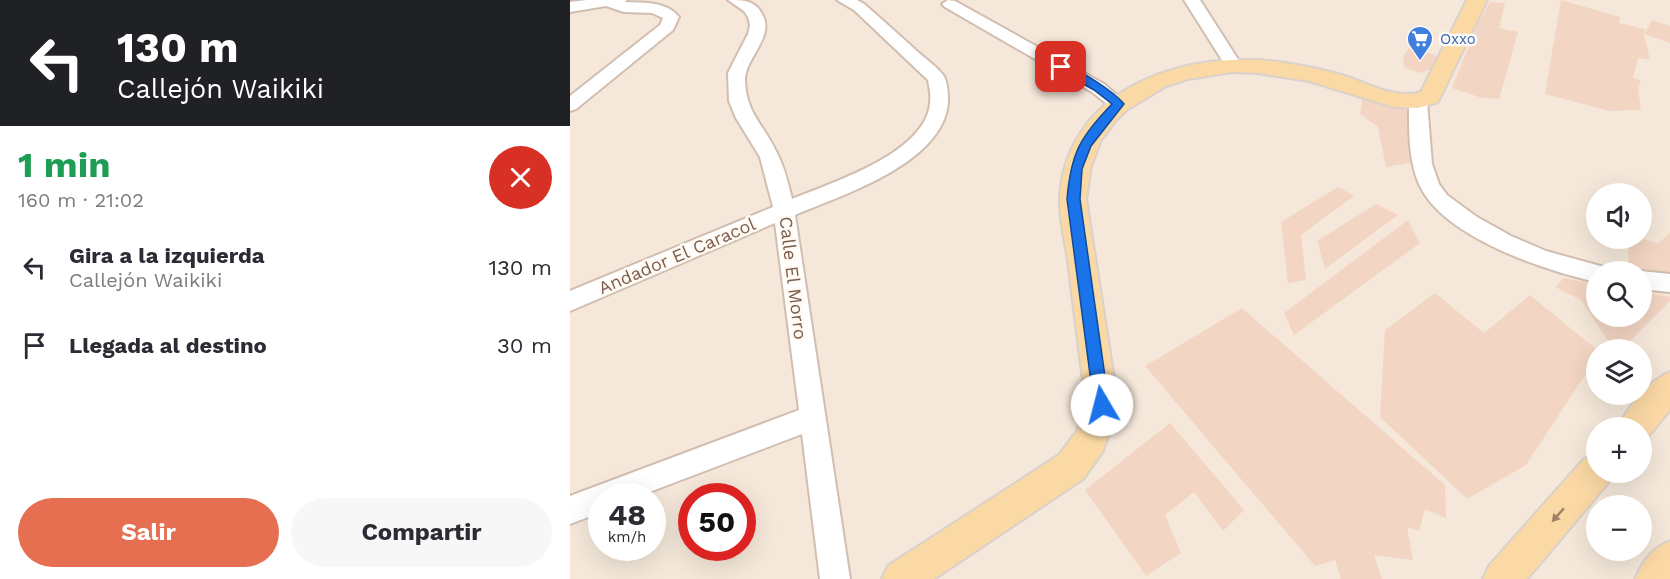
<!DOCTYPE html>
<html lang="es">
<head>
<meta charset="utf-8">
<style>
	:root { --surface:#fff; --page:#f7f7f7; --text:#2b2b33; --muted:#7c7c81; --accent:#e76f51 }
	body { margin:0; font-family:"Work Sans",sans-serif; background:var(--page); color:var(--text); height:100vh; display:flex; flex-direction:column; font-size:22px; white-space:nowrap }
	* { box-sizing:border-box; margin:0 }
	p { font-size:20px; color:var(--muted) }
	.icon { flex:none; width:33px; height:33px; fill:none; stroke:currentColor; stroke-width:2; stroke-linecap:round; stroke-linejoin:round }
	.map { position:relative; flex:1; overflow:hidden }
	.details { display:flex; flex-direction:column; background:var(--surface); width:570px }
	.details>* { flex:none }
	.banner { background:#202124; color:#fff; overflow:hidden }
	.buttons { position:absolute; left:1016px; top:183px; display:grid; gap:12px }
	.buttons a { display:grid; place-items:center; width:66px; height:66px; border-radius:50%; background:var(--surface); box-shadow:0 6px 24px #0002; font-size:30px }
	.speed { position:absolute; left:18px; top:483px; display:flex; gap:12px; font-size:30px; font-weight:700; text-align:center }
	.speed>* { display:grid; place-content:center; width:78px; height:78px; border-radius:50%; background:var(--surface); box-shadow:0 6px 24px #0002; line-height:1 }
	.speed small { font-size:15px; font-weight:400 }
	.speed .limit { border:9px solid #d22; background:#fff; color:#111 }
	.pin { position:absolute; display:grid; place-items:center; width:51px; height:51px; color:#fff; margin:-26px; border-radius:12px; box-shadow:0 3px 9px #0006 }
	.me { position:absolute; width:66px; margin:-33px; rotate:352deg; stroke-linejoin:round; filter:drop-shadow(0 0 4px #0008) }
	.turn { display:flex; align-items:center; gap:21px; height:126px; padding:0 18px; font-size:27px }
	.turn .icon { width:78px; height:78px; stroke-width:2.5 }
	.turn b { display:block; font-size:42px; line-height:51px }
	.round { display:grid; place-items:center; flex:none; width:63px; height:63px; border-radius:32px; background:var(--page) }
	.overview { display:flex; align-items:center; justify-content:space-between; height:102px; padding:0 18px }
	h1 { font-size:36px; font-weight:700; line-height:45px; color:#1e9e55 }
	.button { display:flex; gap:12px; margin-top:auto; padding:12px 18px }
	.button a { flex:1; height:69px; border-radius:36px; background:var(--accent); color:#fff; font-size:24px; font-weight:700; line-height:69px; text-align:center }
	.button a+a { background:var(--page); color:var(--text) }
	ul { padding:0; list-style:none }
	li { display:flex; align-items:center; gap:18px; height:78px; padding:0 18px }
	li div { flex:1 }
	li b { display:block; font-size:22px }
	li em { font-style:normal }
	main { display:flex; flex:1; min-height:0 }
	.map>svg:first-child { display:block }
	.residential { fill:#f5e8da; fill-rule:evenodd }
	.building { fill:#f3d5c3 }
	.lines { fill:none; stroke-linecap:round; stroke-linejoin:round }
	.minor-casing { stroke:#d1beb0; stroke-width:4 }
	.major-casing { stroke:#dad1cd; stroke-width:4 }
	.minor { fill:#fff; fill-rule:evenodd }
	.major { fill:#fbd9a5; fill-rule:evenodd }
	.oneway { fill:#a18267 }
	.route { fill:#1a73e8; stroke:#114b97; stroke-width:1.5 }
	.labels { text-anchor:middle; stroke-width:5; stroke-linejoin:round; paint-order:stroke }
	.far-shop-label { font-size:15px; fill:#366cbe; stroke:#fffaf3; text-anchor:start }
	.street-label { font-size:18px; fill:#7a5c4d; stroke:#fffaf3 }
</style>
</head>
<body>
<main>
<section class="details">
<div class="banner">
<div class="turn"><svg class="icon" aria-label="left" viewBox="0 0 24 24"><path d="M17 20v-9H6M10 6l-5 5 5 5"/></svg><div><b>130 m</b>Callejón Waikiki</div></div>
</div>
<div class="overview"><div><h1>1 min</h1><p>160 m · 21:02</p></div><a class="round" style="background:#d93025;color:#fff"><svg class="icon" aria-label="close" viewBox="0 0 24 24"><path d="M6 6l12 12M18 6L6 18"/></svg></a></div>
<ul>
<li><svg class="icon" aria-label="left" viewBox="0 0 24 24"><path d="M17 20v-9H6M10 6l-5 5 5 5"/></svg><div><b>Gira a la izquierda</b><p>Callejón Waikiki</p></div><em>130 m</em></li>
<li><svg class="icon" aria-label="arrive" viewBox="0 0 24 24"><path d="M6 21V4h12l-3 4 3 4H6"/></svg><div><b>Llegada al destino</b></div><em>30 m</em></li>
</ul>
<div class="button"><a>Salir</a><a>Compartir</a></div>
</section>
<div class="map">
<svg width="1100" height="579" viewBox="0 0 1100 579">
	<rect width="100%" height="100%" fill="#fdf6ec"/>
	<!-- residential -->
	<path class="residential" d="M 0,0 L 1100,0 L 1100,579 L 0,579 ZM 1026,194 L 1071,194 L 1071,238 L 1026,238 ZM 1026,272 L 1071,272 L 1071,316 L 1026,316 ZM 1026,350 L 1071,350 L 1071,394 L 1026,394 ZM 1026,428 L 1071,428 L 1071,472 L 1026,472 ZM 32,496 L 82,496 L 82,548 L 32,548 ZM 122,496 L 172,496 L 172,548 L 122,548 ZM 1026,506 L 1071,506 L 1071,550 L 1026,550 Z"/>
	<!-- building -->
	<path class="building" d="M 991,0 L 1050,17 L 1049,23 L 1075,29 L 1074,34 L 1082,20 L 1100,26 L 1100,43 L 1074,34 L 1080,60 L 1068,58 L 1063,78 L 1071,81 L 1068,89 L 1071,110 L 1040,111 L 975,94 Z
		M 920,2 L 935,3 L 929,28 L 948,32 L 929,99 L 912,98 L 882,88 L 908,23 Z
		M 840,46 L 869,57 L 862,69 L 849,73 L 834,67 L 833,57 Z
		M 793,94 L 815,99 L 841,110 L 850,161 L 816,167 L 808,127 L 790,114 Z
		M 768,187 L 784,196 L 731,235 L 736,280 L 718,283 L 711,222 Z
		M 806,204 L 828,215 L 755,269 L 747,241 Z
		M 838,220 L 850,243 L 724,335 L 714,313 Z
		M 1100,232 L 1100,277 L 1058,268 L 1059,238 L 1071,238 L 1088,244 Z
		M 994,278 L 1026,284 L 1026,316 L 1071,316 L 1071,292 L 1100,297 L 1100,301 L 1051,350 L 1044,350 L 1011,300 L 985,287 Z
		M 865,293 L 914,333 L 960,295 L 1026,349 L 1026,364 L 1013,378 L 956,465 L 897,499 L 810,417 L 815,330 Z
		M 672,308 L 875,485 L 876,518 L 855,509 L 849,531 L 837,527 L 843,560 L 804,555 L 812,579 L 771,579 L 765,560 L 745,566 L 575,366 Z
		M 600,423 L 674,510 L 653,531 L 624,492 L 595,515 L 611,553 L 576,576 L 515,490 Z"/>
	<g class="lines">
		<defs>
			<path id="minor" d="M 17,0 L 57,0 L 55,2 C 74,3 96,1 109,17 L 103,30 L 6,109 L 0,111 L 0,96 L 90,25 L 93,18 L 82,13 L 54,12 L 36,6 L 0,12 L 0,2 Z
				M 158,0 C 173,0 186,0 193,16 C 204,37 175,59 175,80 C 176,113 193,124 206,151 C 214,166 218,182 222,199 C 261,183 334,160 355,120 C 362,107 361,94 358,80 L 284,10 L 267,0 L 287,0 L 294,4 C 313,20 331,37 349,53 C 357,60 367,67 373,75 C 378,82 378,94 378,102 C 374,163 272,195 225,215 L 280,579 L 250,579 L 232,434 L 69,496 L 32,496 L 32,512 L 0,524 L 0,496 L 229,410 L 205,223 L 0,311 L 0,291 L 203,207 L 190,157 L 166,118 L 159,101 L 158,73 L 178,34 L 180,25 L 178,17 L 174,11 Z
				M 378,0 L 385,1 L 534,84 L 557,104 L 554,108 L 542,108 L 522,92 L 375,7 L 372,4 Z
				M 614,0 L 630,0 L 671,64 L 669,68 L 657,68 Z
				M 848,96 L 854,98 L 857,102 L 862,164 L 869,184 L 877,195 L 907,217 L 941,236 L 976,251 L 1034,267 L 1036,272 L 1026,272 L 1026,282 C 974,270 872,237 849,184 C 838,159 839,129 839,102 L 842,98 Z
				M 1071,271 L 1100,274 L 1100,292 L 1071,289 L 1071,272 L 1069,272 Z"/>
			<path id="major" d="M 897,0 L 917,0 L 868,102 L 848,108 L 824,107 L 739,81 L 688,73 L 663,72 L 618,79 L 596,86 L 558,109 L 546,120 L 531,140 L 521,166 L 516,199 L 548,405 L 533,451 L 513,479 L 364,579 L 312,579 L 318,566 L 489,455 L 507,431 L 516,405 C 510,357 504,309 498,261 C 495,240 489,218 490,197 C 497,85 621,48 715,63 C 734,66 754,70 772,75 C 797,83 825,100 851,92 Z
				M 1100,372 L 1100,410 L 1076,439 L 1071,441 L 1071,428 L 1048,428 C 1056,409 1081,379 1100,372 Z
				M 1026,454 L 1026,472 L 1042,472 L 1038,483 L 957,579 L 913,579 L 919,566 L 1014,459 Z
				M 1100,541 L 1100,579 L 1065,579 C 1073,561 1082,548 1100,541 Z"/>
		</defs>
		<!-- minor casing -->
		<use href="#minor" class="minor-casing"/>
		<!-- major casing -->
		<use href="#major" class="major-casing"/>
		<!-- minor -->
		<use href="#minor" class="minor"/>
		<!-- major -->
		<use href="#major" class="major"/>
	</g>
	<!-- one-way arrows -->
	<defs><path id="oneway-solid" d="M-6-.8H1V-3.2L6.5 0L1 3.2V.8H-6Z" transform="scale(1.5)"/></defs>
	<use class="oneway" href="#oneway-solid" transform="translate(988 515) rotate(131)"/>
	<!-- route -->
	<path class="route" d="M 487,64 C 502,63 544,92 554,104 L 521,146 L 512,169 L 510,199 L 539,405 L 537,410 L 532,412 L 526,410 L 524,405 L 497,199 C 501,153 510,137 542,104 L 524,90 L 487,69 Z"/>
	<!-- icons -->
	<defs>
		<symbol id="supermarket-pin" viewBox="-11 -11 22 30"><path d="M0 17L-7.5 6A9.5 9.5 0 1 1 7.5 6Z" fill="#3f7fe0" stroke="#fffaf3"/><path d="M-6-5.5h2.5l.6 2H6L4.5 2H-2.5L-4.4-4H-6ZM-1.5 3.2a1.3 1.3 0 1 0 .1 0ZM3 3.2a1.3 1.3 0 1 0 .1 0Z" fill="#fff"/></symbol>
	</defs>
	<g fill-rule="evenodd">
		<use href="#supermarket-pin" x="835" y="24" width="30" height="40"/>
	</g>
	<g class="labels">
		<!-- far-shop labels -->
		<g class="far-shop-label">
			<text x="870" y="44">Oxxo</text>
		</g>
		<!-- street labels -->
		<g class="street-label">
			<text transform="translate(107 256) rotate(-23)" y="6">Andador El Caracol</text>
			<text transform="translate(223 278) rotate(83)" y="6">Calle El Morro</text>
		</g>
	</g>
</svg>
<div class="buttons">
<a><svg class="icon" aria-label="sound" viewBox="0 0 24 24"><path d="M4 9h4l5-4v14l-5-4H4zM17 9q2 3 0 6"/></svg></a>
<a><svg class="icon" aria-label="search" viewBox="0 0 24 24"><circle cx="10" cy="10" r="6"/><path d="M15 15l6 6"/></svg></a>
<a><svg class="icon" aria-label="layers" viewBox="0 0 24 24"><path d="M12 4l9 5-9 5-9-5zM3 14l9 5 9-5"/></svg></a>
<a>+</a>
<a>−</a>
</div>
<div class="speed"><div>48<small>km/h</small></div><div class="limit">50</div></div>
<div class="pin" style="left:491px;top:67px;background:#d93025"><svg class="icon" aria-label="arrive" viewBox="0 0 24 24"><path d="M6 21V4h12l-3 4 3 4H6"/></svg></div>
<svg class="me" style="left:532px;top:405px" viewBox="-20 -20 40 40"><circle r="19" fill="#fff"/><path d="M0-13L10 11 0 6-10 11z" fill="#1a73e8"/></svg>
</div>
</main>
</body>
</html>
